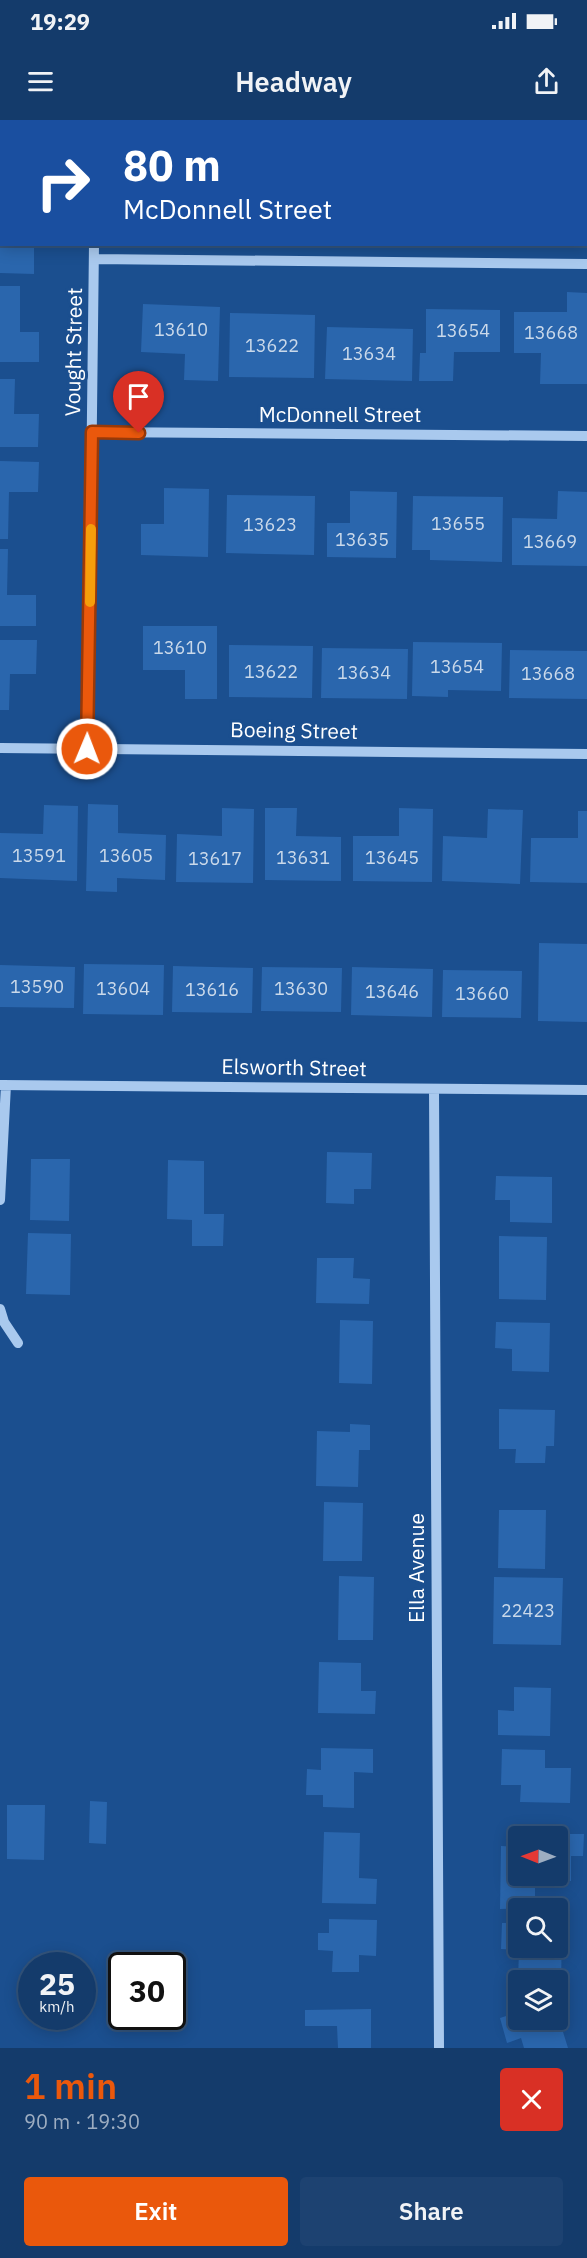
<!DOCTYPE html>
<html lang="en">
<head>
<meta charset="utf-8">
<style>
	:root { --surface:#143b6b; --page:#1d4271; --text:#f1f3f6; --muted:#9dadc1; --line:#33557e; --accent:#ea580c }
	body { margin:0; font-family:"IBM Plex Sans",sans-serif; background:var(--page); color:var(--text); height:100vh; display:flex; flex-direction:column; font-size:22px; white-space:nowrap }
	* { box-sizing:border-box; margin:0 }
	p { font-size:20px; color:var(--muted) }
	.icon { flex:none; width:33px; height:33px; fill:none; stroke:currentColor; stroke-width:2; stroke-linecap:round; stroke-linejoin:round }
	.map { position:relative; height:1928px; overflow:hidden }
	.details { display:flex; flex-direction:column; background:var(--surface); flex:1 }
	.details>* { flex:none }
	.banner { position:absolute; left:0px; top:0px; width:588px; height:126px; box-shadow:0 3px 15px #0003,0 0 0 2px var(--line); background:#1a4fa0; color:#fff; overflow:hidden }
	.needle { width:39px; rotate:271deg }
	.fabs { position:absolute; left:508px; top:1706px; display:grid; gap:12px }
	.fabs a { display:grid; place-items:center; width:60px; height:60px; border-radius:6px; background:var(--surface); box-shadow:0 3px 15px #0003,0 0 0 2px var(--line); font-size:30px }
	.speed { position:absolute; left:18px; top:1832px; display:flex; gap:12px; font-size:30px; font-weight:700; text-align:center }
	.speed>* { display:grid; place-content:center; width:78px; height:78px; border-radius:50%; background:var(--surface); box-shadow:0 3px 15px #0003,0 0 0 2px var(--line); line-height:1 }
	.speed small { font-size:15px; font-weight:400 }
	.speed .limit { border:3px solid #111; border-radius:9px; background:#fff; color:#111 }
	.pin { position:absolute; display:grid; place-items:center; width:51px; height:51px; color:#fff; margin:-62px -26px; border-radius:50% 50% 50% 0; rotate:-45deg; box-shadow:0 0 6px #0007 }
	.pin .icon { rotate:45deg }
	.me { position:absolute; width:66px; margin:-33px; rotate:1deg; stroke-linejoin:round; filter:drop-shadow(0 0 4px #0008) }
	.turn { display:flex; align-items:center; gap:21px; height:126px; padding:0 24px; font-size:27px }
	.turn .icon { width:78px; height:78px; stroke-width:2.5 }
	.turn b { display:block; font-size:42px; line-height:51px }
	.round { display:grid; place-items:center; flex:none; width:63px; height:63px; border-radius:6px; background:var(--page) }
	.head { display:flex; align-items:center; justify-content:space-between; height:102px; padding:0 24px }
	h1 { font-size:36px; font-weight:600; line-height:45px; color:var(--accent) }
	.action { display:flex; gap:12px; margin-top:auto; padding:12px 24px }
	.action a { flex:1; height:69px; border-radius:6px; background:var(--accent); color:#fff; font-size:24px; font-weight:600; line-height:69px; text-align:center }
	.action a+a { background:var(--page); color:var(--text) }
	.status { display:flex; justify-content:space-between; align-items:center; height:42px; padding:0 30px; background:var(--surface); direction:ltr }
	.status svg { height:16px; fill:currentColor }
	header { display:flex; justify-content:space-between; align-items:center; height:78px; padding:0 24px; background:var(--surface); font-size:27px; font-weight:600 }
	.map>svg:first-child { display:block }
	.building { fill:#2a66ad }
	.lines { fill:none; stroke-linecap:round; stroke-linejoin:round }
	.minor { stroke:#a9c9ee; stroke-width:10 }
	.route-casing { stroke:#983908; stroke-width:15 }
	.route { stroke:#ea580c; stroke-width:10 }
	.slow { stroke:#f59e0b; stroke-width:10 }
	.labels { text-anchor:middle; stroke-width:6; stroke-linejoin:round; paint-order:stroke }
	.number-label { font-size:18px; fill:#cad9ea }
	.street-label { font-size:21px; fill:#fff; stroke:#1b4f8f }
</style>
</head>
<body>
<div class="status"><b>19:29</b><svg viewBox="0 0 49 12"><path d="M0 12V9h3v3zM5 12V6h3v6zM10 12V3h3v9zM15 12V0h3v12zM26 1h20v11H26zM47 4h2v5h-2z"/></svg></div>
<header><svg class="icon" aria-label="menu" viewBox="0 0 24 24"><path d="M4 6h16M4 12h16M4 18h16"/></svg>Headway<svg class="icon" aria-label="share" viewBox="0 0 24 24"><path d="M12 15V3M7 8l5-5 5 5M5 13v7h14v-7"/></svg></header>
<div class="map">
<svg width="587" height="1928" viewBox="0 0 587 1928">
	<rect width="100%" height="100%" fill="#1b4f8f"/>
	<!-- building -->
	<path class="building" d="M 0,124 L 34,124 L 34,154 L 0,153 Z
		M 0,166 L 20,166 L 20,212 L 39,212 L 39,242 L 0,242 Z
		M 567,172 L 587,173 L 587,264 L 540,264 L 541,233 L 514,233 L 514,192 L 567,192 Z
		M 143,184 L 220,187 L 218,261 L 184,260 L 185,234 L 141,232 Z
		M 426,189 L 500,190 L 500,232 L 454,232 L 453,261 L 419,261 L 420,233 L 426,233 Z
		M 230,193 L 315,195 L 314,258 L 229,257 Z
		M 327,207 L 413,209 L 412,261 L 325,259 Z
		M 0,259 L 15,259 L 14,294 L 39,294 L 38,327 L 0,327 Z
		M 0,341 L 39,342 L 38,372 L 9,372 L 8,419 L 0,419 Z
		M 164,368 L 209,369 L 208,437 L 141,435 L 141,404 L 164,404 Z
		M 350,371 L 397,372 L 396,438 L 327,437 L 327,403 L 350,403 Z
		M 558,371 L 587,372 L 587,446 L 512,445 L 512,398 L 557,399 Z
		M 227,375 L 315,376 L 314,435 L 226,433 Z
		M 413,376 L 503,377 L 502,442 L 430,440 L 430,430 L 412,430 Z
		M 0,429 L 8,429 L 7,475 L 36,475 L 36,506 L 0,506 Z
		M 143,506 L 217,506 L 217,579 L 185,579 L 185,550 L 143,550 Z
		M 0,520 L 37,520 L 36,554 L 10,554 L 9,590 L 0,590 Z
		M 413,522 L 502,523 L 501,571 L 448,570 L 448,577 L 412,576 Z
		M 229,525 L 313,526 L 312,578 L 229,577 Z
		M 322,528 L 408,529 L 407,579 L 321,578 Z
		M 510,530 L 587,531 L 587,579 L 509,578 Z
		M 88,684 L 118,685 L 118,713 L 166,715 L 165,760 L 117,758 L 117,772 L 86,771 Z
		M 44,685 L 78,686 L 77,761 L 0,758 L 0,713 L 43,714 Z
		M 222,688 L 254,689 L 253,763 L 176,762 L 177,714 L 222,716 Z
		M 265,688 L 297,688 L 296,716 L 341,717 L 341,761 L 265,760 Z
		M 399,688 L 433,689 L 432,762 L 353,761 L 353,716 L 399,716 Z
		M 488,689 L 523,690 L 520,764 L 442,761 L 443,716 L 487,718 Z
		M 578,691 L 587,691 L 587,763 L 530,762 L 531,718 L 578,718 Z
		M 539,823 L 587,824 L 587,902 L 538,901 Z
		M 84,844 L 164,845 L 163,895 L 83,894 Z
		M 0,845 L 75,847 L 74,888 L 0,887 Z
		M 173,846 L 253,848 L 252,893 L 172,892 Z
		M 262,847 L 342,848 L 341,892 L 261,891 Z
		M 352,847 L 433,849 L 432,897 L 351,895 Z
		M 443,850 L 522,851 L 521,898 L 442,897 Z
		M 327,1032 L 372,1033 L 371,1069 L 354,1069 L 354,1084 L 326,1083 Z
		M 31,1039 L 70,1039 L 69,1101 L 30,1100 Z
		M 168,1040 L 204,1041 L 204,1094 L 224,1094 L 223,1126 L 192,1126 L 192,1100 L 167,1099 Z
		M 496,1056 L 552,1057 L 552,1103 L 510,1102 L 510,1080 L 495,1080 Z
		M 28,1113 L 71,1114 L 70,1175 L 26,1174 Z
		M 499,1116 L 547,1117 L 546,1180 L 499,1179 Z
		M 317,1138 L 354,1138 L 353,1158 L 370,1159 L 369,1184 L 316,1183 Z
		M 340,1200 L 373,1201 L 372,1264 L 339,1263 Z
		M 496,1202 L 550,1203 L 549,1252 L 512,1251 L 512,1229 L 495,1228 Z
		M 499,1289 L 555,1290 L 554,1326 L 546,1326 L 545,1343 L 515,1343 L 516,1329 L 499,1329 Z
		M 350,1304 L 370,1305 L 370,1330 L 359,1330 L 358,1367 L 316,1366 L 317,1311 L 350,1312 Z
		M 324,1382 L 363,1383 L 362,1441 L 323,1441 Z
		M 499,1390 L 546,1390 L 545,1449 L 498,1448 Z
		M 339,1456 L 374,1457 L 373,1520 L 338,1520 Z
		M 494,1457 L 563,1458 L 561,1525 L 493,1524 Z
		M 319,1542 L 361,1543 L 361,1571 L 376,1571 L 375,1594 L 318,1593 Z
		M 514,1567 L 551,1568 L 550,1616 L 498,1615 L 498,1590 L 514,1591 Z
		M 321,1628 L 373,1629 L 373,1653 L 354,1652 L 354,1688 L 323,1687 L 323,1675 L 306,1675 L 307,1649 L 321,1650 Z
		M 502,1629 L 545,1630 L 545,1648 L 571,1648 L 570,1683 L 520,1682 L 521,1665 L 501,1665 Z
		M 90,1681 L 107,1682 L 106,1724 L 89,1723 Z
		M 7,1685 L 45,1685 L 44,1740 L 7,1739 Z
		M 324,1712 L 360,1713 L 359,1758 L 377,1759 L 376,1784 L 322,1783 Z
		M 543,1714 L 584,1714 L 583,1736 L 571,1736 L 571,1761 L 535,1761 L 535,1788 L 500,1789 L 501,1726 L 519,1727 L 519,1755 L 558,1755 L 558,1716 L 543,1716 Z
		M 329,1799 L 377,1800 L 376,1836 L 359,1835 L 359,1852 L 332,1852 L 333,1831 L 318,1830 L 318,1813 L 329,1813 Z
		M 502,1803 L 519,1803 L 519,1827 L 558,1827 L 558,1804 L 562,1804 L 561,1866 L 558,1866 L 558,1860 L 518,1860 L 519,1830 L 501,1829 Z
		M 371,1889 L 371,1928 L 338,1928 L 337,1906 L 305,1906 L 305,1890 Z
		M 519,1892 L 519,1899 L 559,1899 L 568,1928 L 524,1928 L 521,1918 L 507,1923 L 500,1898 Z"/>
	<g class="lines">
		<!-- minor -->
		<path class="minor" d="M 96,2 L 96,0
			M 94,139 L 587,144
			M 92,312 L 587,316
			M 0,628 L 587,634
			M 88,629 L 94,124
			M 0,965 L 587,970
			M 434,969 L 439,1928
			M 0,1080 L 6,965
			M 0,1189 L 4,1202 L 18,1223"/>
	</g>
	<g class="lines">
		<defs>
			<path id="route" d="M 87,629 L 92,312 L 139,313"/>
		</defs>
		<!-- route casing -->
		<use href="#route" class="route-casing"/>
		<!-- route -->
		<use href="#route" class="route"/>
		<!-- slow -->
		<path class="slow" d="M 90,482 L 91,409"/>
	</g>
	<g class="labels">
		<!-- number labels -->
		<g class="number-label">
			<text x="181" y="216">13610</text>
			<text x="463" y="217">13654</text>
			<text x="551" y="219">13668</text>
			<text x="272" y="232">13622</text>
			<text x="369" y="240">13634</text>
			<text x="458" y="410">13655</text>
			<text x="270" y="411">13623</text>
			<text x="362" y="426">13635</text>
			<text x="550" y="428">13669</text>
			<text x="180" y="534">13610</text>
			<text x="457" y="553">13654</text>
			<text x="271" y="558">13622</text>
			<text x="364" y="559">13634</text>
			<text x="548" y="560">13668</text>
			<text x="39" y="742">13591</text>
			<text x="126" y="742">13605</text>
			<text x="303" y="744">13631</text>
			<text x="392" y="744">13645</text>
			<text x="215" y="745">13617</text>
			<text x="37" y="873">13590</text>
			<text x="123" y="875">13604</text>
			<text x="301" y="875">13630</text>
			<text x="212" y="876">13616</text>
			<text x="392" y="878">13646</text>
			<text x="482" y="880">13660</text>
			<text x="528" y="1497">22423</text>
		</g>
		<!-- street labels -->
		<g class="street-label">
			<text transform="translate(74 232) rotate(-89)" y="7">Vought Street</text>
			<text x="340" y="302">McDonnell Street</text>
			<text transform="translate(294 611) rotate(1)" y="7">Boeing Street</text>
			<text transform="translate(294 948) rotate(1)" y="7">Elsworth Street</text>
			<text transform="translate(417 1448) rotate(-90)" y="7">Ella Avenue</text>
		</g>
	</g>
</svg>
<div class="fabs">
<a><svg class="needle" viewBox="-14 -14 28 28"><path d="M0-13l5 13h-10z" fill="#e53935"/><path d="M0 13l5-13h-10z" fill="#9dadc1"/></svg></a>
<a><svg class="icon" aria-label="search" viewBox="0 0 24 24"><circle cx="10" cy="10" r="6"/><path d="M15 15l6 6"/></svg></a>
<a><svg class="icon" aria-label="layers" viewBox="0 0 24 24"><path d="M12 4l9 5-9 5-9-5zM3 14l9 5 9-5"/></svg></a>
</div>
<div class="speed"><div>25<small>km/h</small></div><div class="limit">30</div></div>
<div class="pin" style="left:139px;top:313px;background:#d93025"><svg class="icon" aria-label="arrive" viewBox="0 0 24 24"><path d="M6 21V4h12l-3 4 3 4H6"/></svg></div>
<svg class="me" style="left:87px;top:629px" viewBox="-20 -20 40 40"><circle r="17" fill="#ea580c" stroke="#fff" stroke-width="3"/><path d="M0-11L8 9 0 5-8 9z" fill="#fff"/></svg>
<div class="banner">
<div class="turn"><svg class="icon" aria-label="right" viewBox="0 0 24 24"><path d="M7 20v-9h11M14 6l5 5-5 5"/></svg><div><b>80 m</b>McDonnell Street</div></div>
</div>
</div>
<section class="details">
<div class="head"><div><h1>1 min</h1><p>90 m · 19:30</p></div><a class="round" style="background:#d93025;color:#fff"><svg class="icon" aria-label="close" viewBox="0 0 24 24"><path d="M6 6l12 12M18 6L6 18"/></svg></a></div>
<div class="action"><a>Exit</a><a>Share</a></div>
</section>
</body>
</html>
